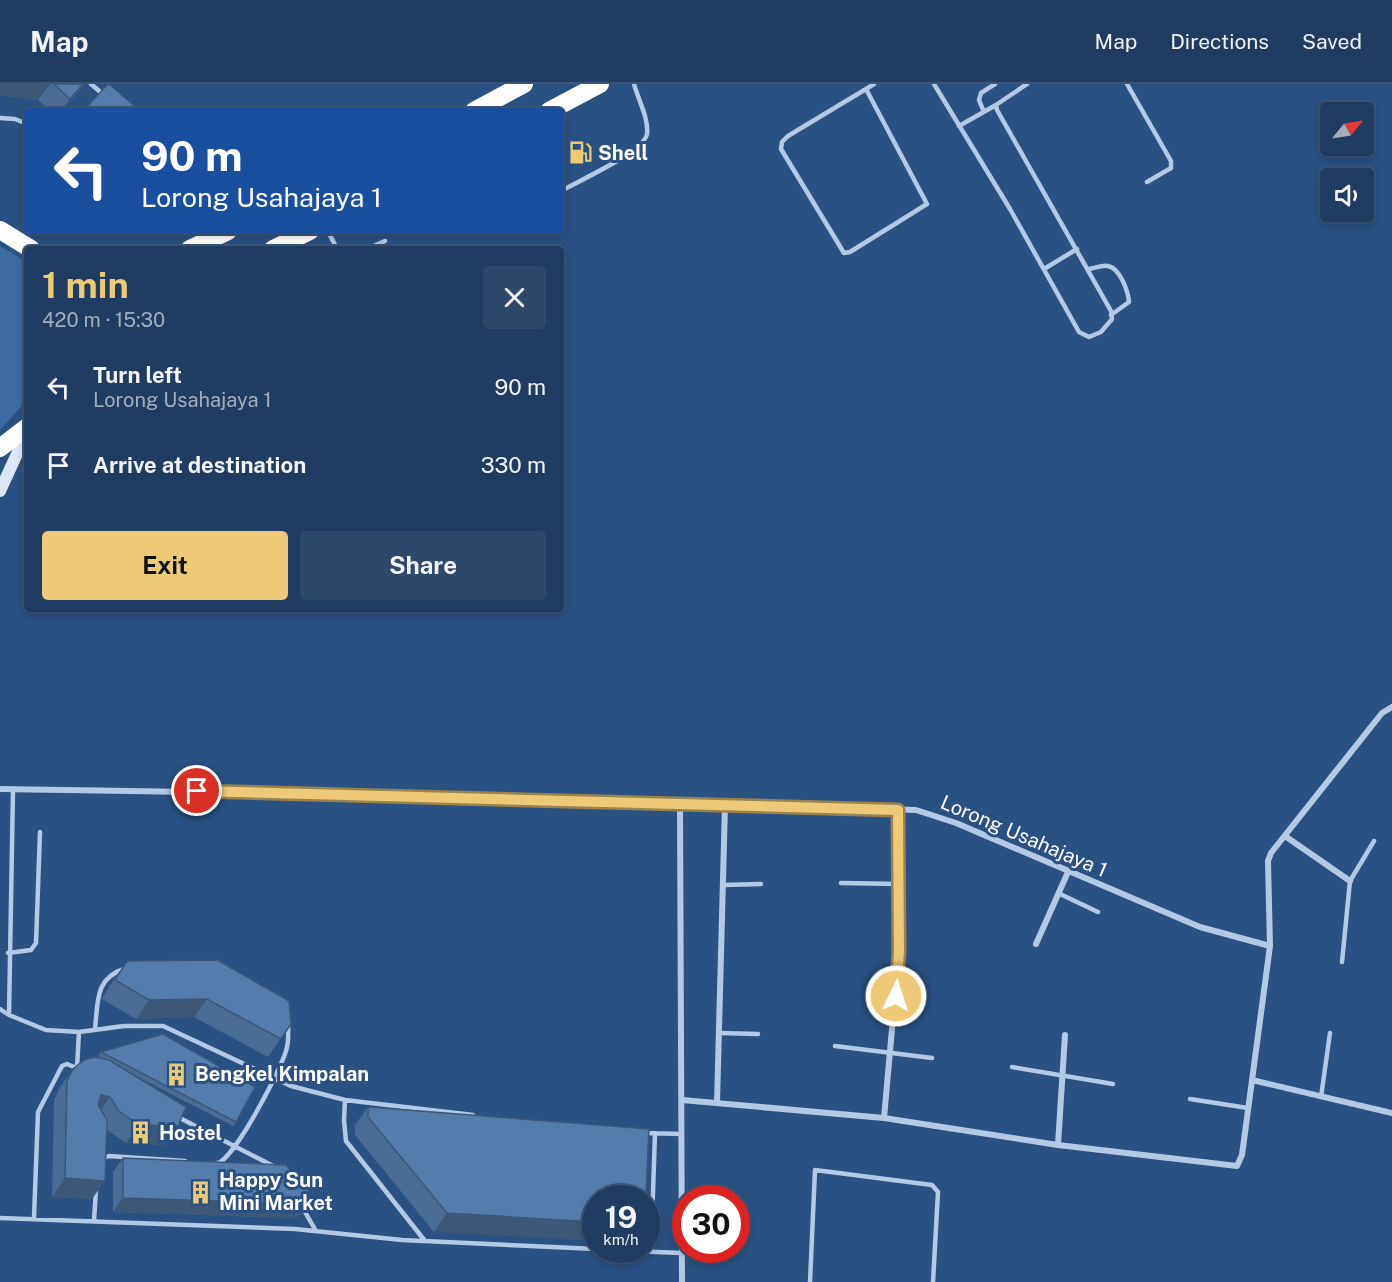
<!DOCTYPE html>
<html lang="en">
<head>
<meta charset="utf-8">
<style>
	:root { --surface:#1f3d62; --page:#2c486b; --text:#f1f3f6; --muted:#a1aebe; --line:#3c5677; --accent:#eeca78 }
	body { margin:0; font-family:"Public Sans",sans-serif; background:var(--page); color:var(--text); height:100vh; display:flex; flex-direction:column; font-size:22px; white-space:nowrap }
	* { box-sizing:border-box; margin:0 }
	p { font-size:20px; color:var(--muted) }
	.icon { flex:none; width:33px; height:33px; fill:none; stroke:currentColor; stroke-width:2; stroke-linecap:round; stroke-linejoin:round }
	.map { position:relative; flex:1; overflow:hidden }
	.panel { position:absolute; left:24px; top:162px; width:540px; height:366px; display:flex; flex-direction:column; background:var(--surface); border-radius:6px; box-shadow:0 3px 9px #0003,0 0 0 2px var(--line) }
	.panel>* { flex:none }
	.banner { position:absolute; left:24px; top:24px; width:540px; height:126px; border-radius:6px; box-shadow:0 3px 9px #0003,0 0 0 2px var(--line); background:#1a4fa0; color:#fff; overflow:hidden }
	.needle { width:39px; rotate:60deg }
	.controls { position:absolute; left:1320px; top:18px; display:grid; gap:12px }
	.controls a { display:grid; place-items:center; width:54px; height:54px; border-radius:6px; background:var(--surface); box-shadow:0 3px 9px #0003,0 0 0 2px var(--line); font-size:30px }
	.speed { position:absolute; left:582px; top:1101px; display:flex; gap:12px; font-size:30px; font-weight:700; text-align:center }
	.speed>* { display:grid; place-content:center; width:78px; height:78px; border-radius:50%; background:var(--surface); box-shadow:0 3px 9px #0003,0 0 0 2px var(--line); line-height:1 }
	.speed small { font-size:15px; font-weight:400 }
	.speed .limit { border:9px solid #d22; background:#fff; color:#111 }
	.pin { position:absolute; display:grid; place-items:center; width:51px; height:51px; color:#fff; margin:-26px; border:3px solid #fff; border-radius:50%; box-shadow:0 2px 6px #0007 }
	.me { position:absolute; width:66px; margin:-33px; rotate:4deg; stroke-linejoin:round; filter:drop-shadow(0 0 4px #0008) }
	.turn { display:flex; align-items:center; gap:21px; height:126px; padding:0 18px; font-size:27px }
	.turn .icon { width:78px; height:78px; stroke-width:2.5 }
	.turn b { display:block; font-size:42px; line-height:51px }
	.round { display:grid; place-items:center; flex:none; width:63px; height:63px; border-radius:6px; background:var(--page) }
	.overview { display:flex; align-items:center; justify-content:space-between; height:102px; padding:0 18px }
	h1 { font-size:36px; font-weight:700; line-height:45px; color:var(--accent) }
	.action { display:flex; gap:12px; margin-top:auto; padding:12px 18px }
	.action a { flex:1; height:69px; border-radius:6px; background:var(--accent); color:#111; font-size:24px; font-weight:700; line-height:69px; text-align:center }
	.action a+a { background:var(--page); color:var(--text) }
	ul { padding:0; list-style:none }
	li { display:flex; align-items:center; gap:18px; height:78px; padding:0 18px }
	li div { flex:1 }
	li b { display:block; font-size:22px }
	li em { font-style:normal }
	header { display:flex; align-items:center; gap:36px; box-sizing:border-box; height:84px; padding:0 30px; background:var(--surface); border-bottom:2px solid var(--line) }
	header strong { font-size:28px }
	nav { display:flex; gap:33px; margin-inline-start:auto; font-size:21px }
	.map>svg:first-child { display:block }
	.green { fill:#3d6b9f }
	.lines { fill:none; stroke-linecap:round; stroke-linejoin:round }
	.lane { stroke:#b2cae6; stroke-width:4.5 }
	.street { stroke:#b2cae6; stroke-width:6 }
	.secondary { stroke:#dbe7f6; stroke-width:12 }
	.highway { stroke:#fff; stroke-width:18 }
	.wall { fill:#496c94 }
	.shaded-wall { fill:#3c5878 }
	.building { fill:#557dac; stroke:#3c5878; stroke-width:1.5 }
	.route-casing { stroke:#9b834e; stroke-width:15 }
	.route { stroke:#eeca78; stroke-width:10 }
	.labels { text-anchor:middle; stroke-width:6; stroke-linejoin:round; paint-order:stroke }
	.poi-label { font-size:20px; font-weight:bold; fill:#fff; stroke:#295182; text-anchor:start }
	.street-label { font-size:20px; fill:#fff; stroke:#295182 }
</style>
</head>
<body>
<header>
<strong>Map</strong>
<nav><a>Map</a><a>Directions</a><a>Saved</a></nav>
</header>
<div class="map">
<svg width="1392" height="1198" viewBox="0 0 1392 1198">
	<rect width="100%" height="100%" fill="#295182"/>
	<!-- green -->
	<path class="green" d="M 0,162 L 27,178 L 27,316 L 0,346 Z"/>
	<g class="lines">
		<!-- lane -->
		<path class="lane" d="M 91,0 L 105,12
			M 934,0 L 1010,125 L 1079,248 L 1089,253 L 1101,248 L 1112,235 L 1111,227 L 997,26 L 996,21 L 1027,0
			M 1127,0 L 1171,77 L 1171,84 L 1147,98
			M 866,5 L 927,120 L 850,168 L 844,169 L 781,65 L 782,58 L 788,52 L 866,5 L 874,0
			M 984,28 L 979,16 L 981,9 L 995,0
			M 0,34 L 15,35 L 27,40
			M 959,42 L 996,21
			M 561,107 C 578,97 644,68 647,50 C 649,35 638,15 634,0
			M 328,147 L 337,165
			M 367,165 L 385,157
			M 1044,185 L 1077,165
			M 1089,185 C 1095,184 1102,181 1108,182 C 1120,184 1128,207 1129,218 L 1111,231
			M 841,799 L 900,800
			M 723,801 L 761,800
			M 1058,809 L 1098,828
			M 8,869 L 31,866 L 36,859 L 40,748
			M 1342,878 L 1350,797 L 1374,757
			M 0,925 L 9,931 L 13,706
			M 9,931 L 46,946 L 79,948 L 124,942 L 163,942 L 291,1002 L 345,1016 L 473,1031
			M 95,945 C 98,918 95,894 124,885
			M 719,949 L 758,950
			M 835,962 L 932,974
			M 1012,983 L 1113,1000
			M 77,984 L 79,948
			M 1321,1013 L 1330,949
			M 1190,1015 L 1248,1024
			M 345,1016 L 344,1036 L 346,1057 L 425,1157
			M 178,1033 L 277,1084
			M 645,1049 L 682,1050
			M 101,1075 L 109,1072 L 185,1077
			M 217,1079 C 232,1079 284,981 287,963 C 289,955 288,947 288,940
			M 301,1121 L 316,1147
			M 0,1134 L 295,1145 L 402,1156 L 596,1165
			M 34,1134 L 38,1028 L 62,982 L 67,980 L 79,985
			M 94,1136 L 96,1106
			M 606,1166 L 682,1169
			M 651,1168 L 655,1049
			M 810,1198 L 815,1086 L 932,1101 L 938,1108 L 933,1198"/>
		<!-- street -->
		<path class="street" d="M 0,705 L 375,711 L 916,726 L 956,739 L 1200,843 L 1270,862
			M 680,720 L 682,1198
			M 1285,752 L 1350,797
			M 1036,860 L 1068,788
			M 1252,996 L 1392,1029
			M 682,1016 L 884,1034 L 1058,1061 L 1237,1082 L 1242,1071 L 1270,862 L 1268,777 L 1271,769 L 1382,629 L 1392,623
			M 717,1019 L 725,721
			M 884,1034 L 899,867 L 898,726
			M 1058,1061 L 1065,951"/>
		<!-- secondary -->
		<path class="secondary" d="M 0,407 L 27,348"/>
		<!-- highway -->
		<path class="highway" d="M 474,27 L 524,0
			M 549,27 L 600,0
			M 0,146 L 31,165
			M 190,165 L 228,147
			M 273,165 L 310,147
			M 0,364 L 27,343"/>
	</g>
	<!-- wall -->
	<path class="wall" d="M 0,0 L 85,0 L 62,27 L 50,27 L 38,16 L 0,11 Z
		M 127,877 L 291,940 L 268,973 L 194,933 L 136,935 L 102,915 L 114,895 Z
		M 101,968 L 236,1038 L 233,1042 L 132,990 L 165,1061 L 126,1059 L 107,1046 L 92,1115 L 52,1113 L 54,1016 L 60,1003 L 73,985 L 101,974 L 98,973 Z
		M 368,1023 L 649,1045 L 434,1148 L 355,1051 L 355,1041 Z
		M 123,1074 L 298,1134 L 113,1128 L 113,1088 Z"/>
	<!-- shaded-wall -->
	<path class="shaded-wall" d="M 0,0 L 50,0 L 38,16 L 0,11 Z
		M 83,0 L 85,0 L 62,27 L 61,27 L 70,15 Z
		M 207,915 L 194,933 L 136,935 L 149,916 Z
		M 101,1011 L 110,1013 L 97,1031 L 88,1029 Z
		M 139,1041 L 178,1042 L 165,1061 L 126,1059 Z
		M 65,1094 L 105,1097 L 92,1115 L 52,1113 Z
		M 123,1114 L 308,1120 L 298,1134 L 113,1128 Z
		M 447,1129 L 596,1138 L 596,1157 L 434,1148 Z"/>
	<!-- building -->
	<path class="building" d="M 54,0 L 83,0 L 70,15 Z
		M 108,0 L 109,0 L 140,27 L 83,27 Z
		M 217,876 L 289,917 L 291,940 L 281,955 L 207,915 L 149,916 L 115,896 L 127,877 Z
		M 163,950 L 255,1003 L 236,1038 L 101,968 Z
		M 95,973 L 109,976 L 186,1023 L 178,1042 L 139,1041 L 119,1027 L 110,1013 L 101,1011 L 98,1021 L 107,1036 L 105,1097 L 65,1094 L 67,997 L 73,985 L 84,976 Z
		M 368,1023 L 649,1045 L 646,1109 L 643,1114 L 596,1114 L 596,1138 L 447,1129 L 368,1033 Z
		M 123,1074 L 286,1081 L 310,1108 L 308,1120 L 123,1114 Z"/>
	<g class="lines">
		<defs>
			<path id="route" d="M 197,707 L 898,726 L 899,867 L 896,912"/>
		</defs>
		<!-- route casing -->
		<use href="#route" class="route-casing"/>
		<!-- route -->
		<use href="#route" class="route"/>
	</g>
	<!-- icons -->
	<defs>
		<symbol id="fuel-bare" viewBox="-9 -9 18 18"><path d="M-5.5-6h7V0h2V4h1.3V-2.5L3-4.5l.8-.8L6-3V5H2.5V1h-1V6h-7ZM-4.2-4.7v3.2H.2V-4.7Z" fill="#eeca78" stroke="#295182" stroke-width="2.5" paint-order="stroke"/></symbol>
		<symbol id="building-bare" viewBox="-9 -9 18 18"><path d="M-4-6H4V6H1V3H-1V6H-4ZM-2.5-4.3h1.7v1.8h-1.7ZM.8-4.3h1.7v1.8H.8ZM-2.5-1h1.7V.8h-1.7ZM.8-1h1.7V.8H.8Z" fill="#eeca78" stroke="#295182" stroke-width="2.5" paint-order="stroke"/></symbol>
	</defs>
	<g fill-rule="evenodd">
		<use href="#fuel-bare" x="564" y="52" width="33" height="33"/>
		<use href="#building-bare" x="160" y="974" width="33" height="33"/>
		<use href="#building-bare" x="124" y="1032" width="33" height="33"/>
		<use href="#building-bare" x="184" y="1092" width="33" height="33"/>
	</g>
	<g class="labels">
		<!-- poi labels -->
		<g class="poi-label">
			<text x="598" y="76">Shell</text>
			<text x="195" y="997">Bengkel Kimpalan</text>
			<text x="159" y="1056">Hostel</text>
			<text x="219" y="1103">Happy Sun<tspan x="219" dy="23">Mini Market</tspan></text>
		</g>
		<!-- street labels -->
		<g class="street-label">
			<text transform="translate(1024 752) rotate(23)" y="7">Lorong Usahajaya 1</text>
		</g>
	</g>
</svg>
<div class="controls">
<a><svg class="needle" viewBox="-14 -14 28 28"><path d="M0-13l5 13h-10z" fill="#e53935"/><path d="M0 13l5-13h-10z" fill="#a1aebe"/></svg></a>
<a><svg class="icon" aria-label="sound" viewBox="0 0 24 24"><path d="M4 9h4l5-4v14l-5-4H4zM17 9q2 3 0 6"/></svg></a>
</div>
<div class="speed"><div>19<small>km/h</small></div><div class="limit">30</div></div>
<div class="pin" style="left:197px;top:707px;background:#d93025"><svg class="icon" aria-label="arrive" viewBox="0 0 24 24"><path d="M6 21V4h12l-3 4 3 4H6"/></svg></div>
<svg class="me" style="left:896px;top:912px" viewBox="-20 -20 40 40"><circle r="17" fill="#eeca78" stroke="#fff" stroke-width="3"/><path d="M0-11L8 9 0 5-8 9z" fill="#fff"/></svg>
<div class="banner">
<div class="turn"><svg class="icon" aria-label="left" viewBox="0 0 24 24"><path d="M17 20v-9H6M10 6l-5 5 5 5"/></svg><div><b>90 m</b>Lorong Usahajaya 1</div></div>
</div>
<section class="panel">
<div class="overview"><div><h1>1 min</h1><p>420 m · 15:30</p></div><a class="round"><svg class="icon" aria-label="close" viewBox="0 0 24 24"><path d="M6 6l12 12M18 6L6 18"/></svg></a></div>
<ul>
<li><svg class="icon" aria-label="left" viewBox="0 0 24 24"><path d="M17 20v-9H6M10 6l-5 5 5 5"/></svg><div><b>Turn left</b><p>Lorong Usahajaya 1</p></div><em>90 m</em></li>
<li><svg class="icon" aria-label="arrive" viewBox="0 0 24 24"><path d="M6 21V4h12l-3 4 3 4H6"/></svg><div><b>Arrive at destination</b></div><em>330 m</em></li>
</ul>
<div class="action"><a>Exit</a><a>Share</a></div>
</section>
</div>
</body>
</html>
